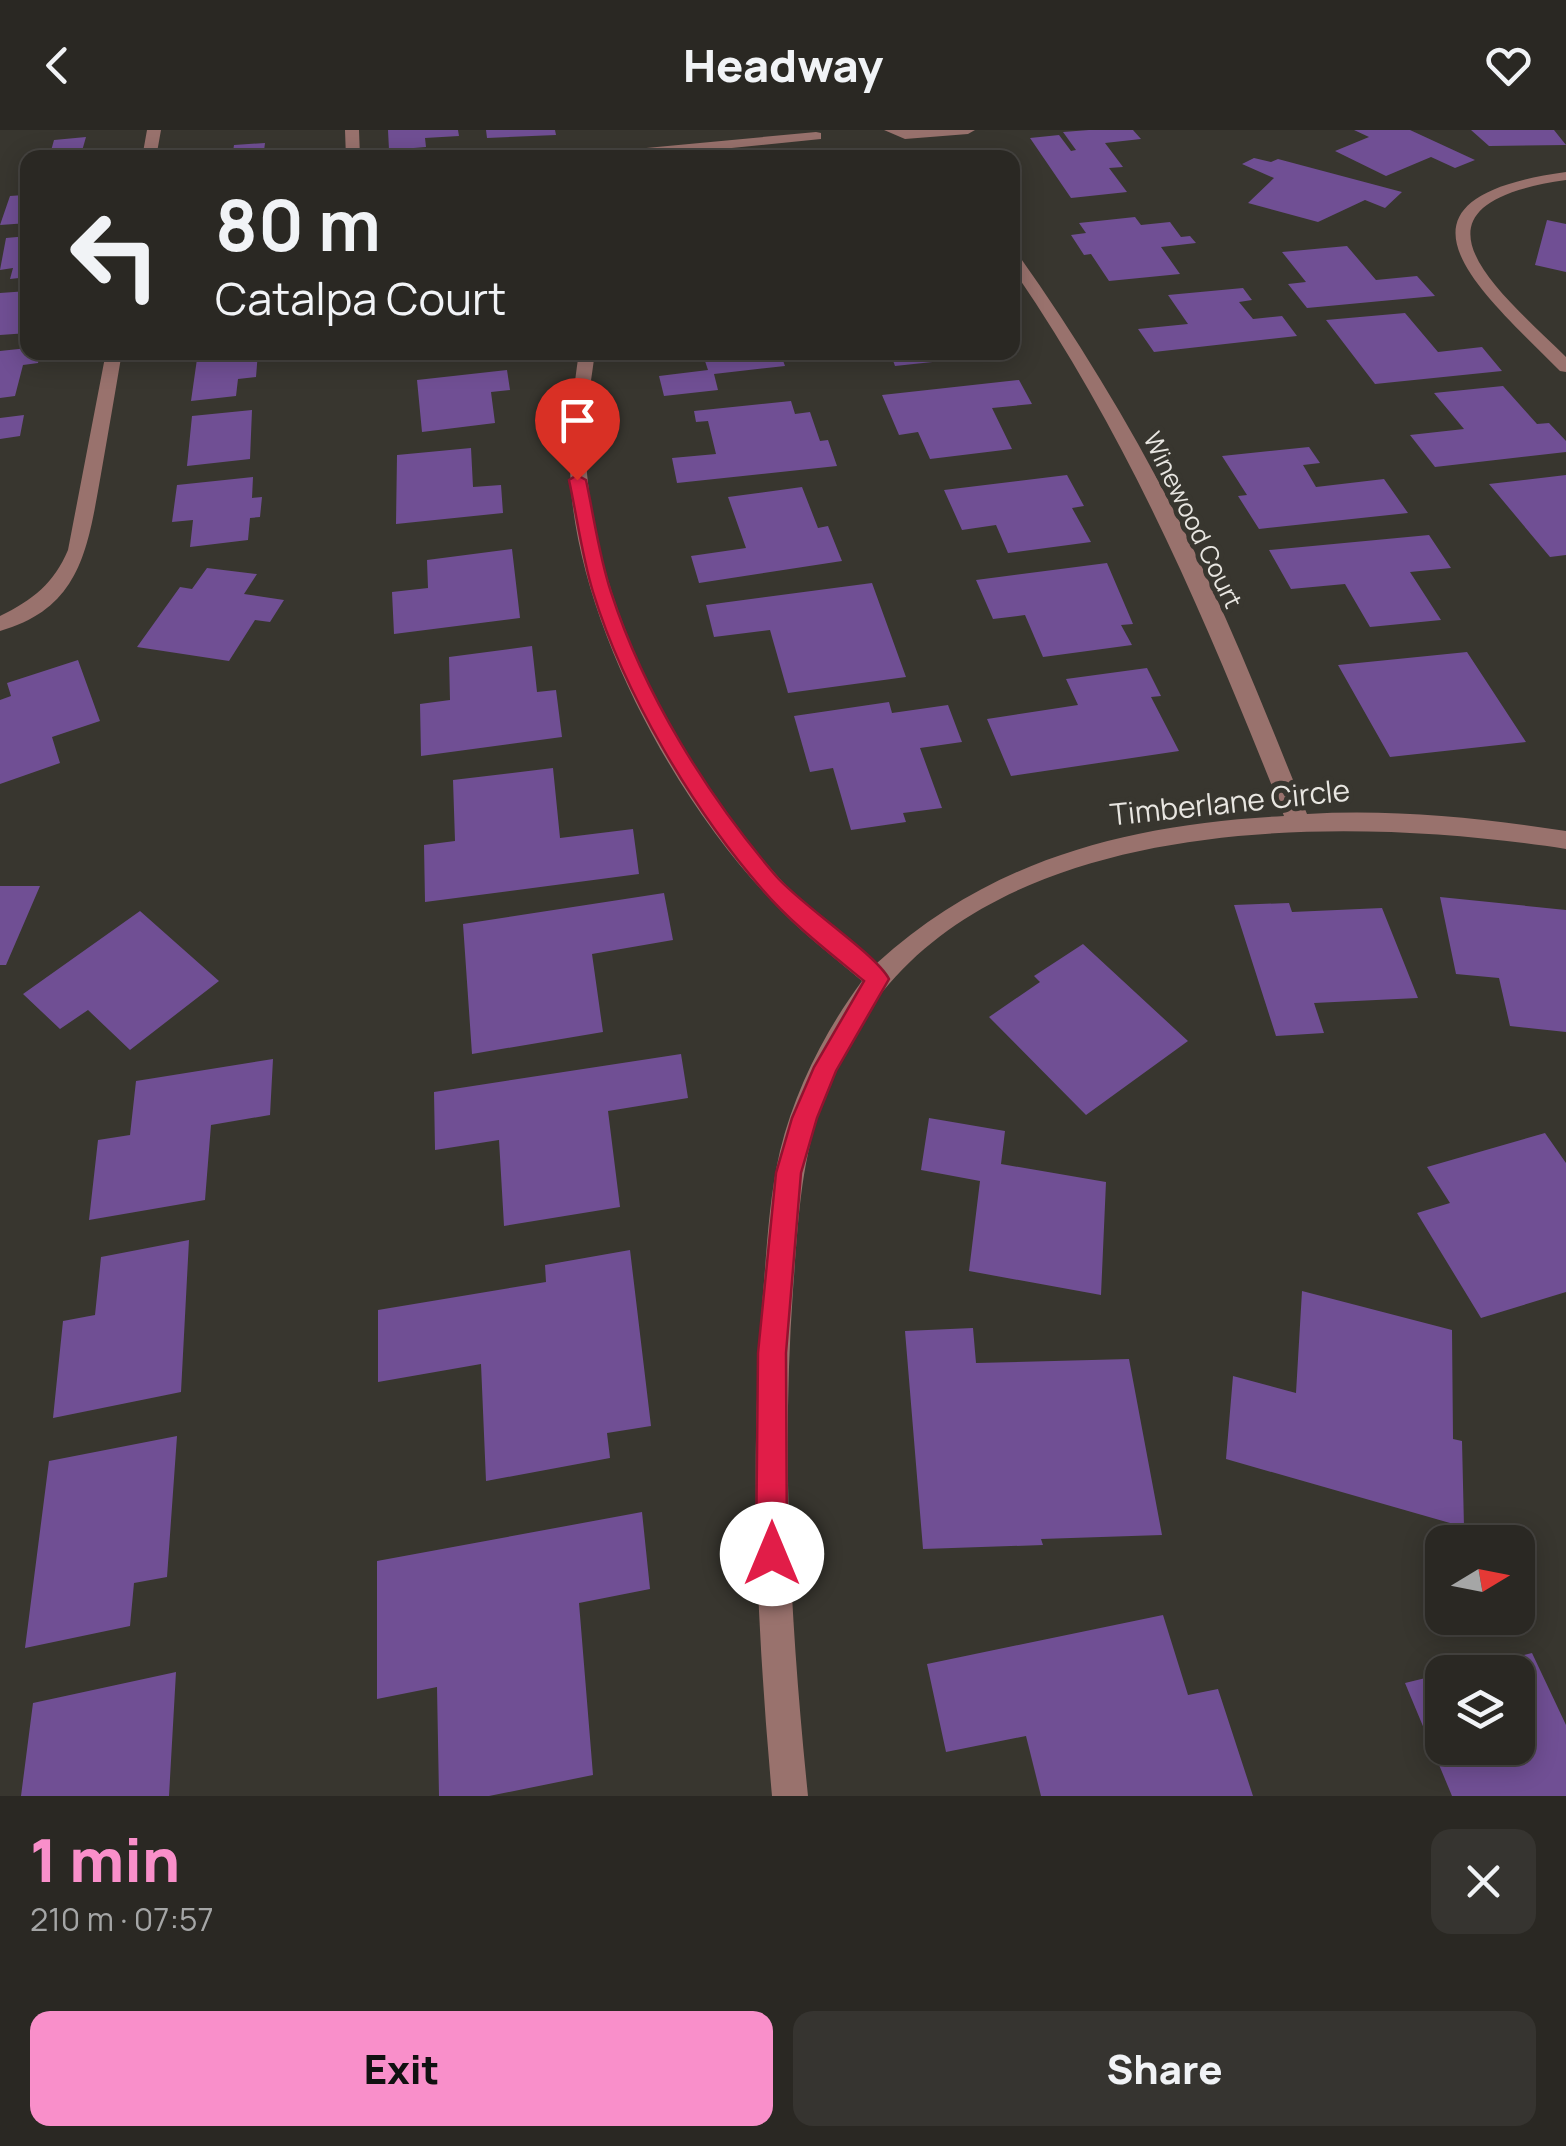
<!DOCTYPE html>
<html lang="en">
<head>
<meta charset="utf-8">
<style>
	:root { --surface:#2a2823; --page:#363430; --text:#f1f3f6; --muted:#a5a6a6; --line:#464441; --accent:#f98fca }
	body { margin:0; font-family:Manrope,sans-serif; background:var(--page); color:var(--text); height:100vh; display:flex; flex-direction:column; font-size:38px; white-space:nowrap }
	* { box-sizing:border-box; margin:0 }
	p { font-size:32px; color:var(--muted) }
	.icon { flex:none; width:55px; height:55px; fill:none; stroke:currentColor; stroke-width:2; stroke-linecap:round; stroke-linejoin:round }
	.map { position:relative; height:1666px; overflow:hidden }
	.details { display:flex; flex-direction:column; background:var(--surface); flex:1 }
	.details>* { flex:none }
	.hud { position:absolute; left:20px; top:20px; width:1000px; height:210px; border-radius:20px; box-shadow:0 5px 25px #0003,0 0 0 2px var(--line); background:#2a2823; color:var(--text); overflow:hidden }
	.needle { width:65px; rotate:80deg }
	.buttons { position:absolute; left:1425px; top:1395px; display:grid; gap:20px }
	.buttons a { display:grid; place-items:center; width:110px; height:110px; border-radius:20px; background:var(--surface); box-shadow:0 5px 25px #0003,0 0 0 2px var(--line); font-size:50px }
	.pin { position:absolute; display:grid; place-items:center; width:85px; height:85px; color:#fff; margin:-102px -42px; border-radius:50% 50% 50% 0; rotate:-45deg; box-shadow:0 0 10px #0007 }
	.pin .icon { rotate:45deg }
	.me { position:absolute; width:110px; margin:-55px; rotate:0deg; stroke-linejoin:round; filter:drop-shadow(0 0 8px #0008) }
	.turn { display:flex; align-items:center; gap:35px; height:210px; padding:0 30px; font-size:45px }
	.turn .icon { width:130px; height:130px; stroke-width:2.5 }
	.turn b { display:block; font-size:70px; line-height:85px }
	.round { display:grid; place-items:center; flex:none; width:105px; height:105px; border-radius:20px; background:var(--page) }
	.headline { display:flex; align-items:center; justify-content:space-between; height:170px; padding:0 30px }
	h1 { font-size:60px; font-weight:800; line-height:75px; color:var(--accent) }
	.action { display:flex; gap:20px; margin-top:auto; padding:20px 30px }
	.action a { flex:1; height:115px; border-radius:20px; background:var(--accent); color:#111; font-size:40px; font-weight:800; line-height:115px; text-align:center }
	.action a+a { background:var(--page); color:var(--text) }
	header { display:flex; justify-content:space-between; align-items:center; height:130px; padding:0 30px; background:var(--surface); font-size:45px; font-weight:800 }
	.map>svg:first-child { display:block }
	.building { fill:#704f94 }
	.lines { fill:none; stroke-linecap:round; stroke-linejoin:round }
	.minor { fill:#99726d; fill-rule:evenodd }
	.route { fill:#e11d48; stroke:#92132f; stroke-width:2.5 }
	.labels { text-anchor:middle; stroke-width:10; stroke-linejoin:round; paint-order:stroke }
	.far-street-label { font-size:25px; fill:#e8e6e1; stroke:#38362f }
	.street-label { font-size:30px; fill:#e8e6e1; stroke:#38362f }
</style>
</head>
<body>
<header><svg class="icon" aria-label="back" viewBox="0 0 24 24"><path d="M15 5l-7 7 7 7"/></svg>Headway<svg class="icon" aria-label="heart" viewBox="0 0 24 24"><path d="M12 20l-8-8c-3-5 5-10 8-4 3-6 11-1 8 4z"/></svg></header>
<div class="map">
<svg width="1566" height="1666" viewBox="0 0 1566 1666">
	<rect width="100%" height="100%" fill="#38362f"/>
	<!-- building -->
	<path class="building" d="M 388,0 L 458,0 L 459,6 L 425,8 L 426,17 L 389,20 Z
		M 486,0 L 555,0 L 556,5 L 487,8 Z
		M 1089,0 L 1133,0 L 1141,9 L 1105,13 L 1123,37 L 1109,38 L 1127,62 L 1071,68 L 1030,8 L 1059,5 L 1071,21 L 1076,20 L 1063,2 Z
		M 1354,0 L 1410,0 L 1475,30 L 1455,38 L 1431,27 L 1386,46 L 1335,21 L 1369,7 Z
		M 1471,0 L 1554,0 L 1566,15 L 1489,16 Z
		M 86,7 L 82,21 L 90,20 L 88,28 L 49,28 L 54,10 Z
		M 265,13 L 264,21 L 290,19 L 289,28 L 232,28 L 234,15 Z
		M 1254,28 L 1271,32 L 1278,29 L 1402,62 L 1385,78 L 1365,70 L 1318,92 L 1248,73 L 1274,48 L 1242,34 Z
		M 28,56 L 28,93 L 0,95 L 10,66 L 24,65 Z
		M 1135,87 L 1141,95 L 1170,92 L 1181,107 L 1190,106 L 1196,113 L 1161,117 L 1180,144 L 1109,151 L 1091,124 L 1084,125 L 1071,105 L 1086,103 L 1079,93 Z
		M 1547,90 L 1566,94 L 1566,142 L 1535,135 Z
		M 28,106 L 28,147 L 10,149 L 13,138 L 0,140 L 6,108 Z
		M 1347,116 L 1376,150 L 1417,146 L 1435,166 L 1307,178 L 1288,154 L 1306,152 L 1282,122 Z
		M 1243,158 L 1252,170 L 1239,172 L 1253,189 L 1282,186 L 1297,206 L 1154,222 L 1138,199 L 1188,194 L 1168,165 Z
		M 28,161 L 20,184 L 28,183 L 28,203 L 0,205 L 0,163 Z
		M 1405,183 L 1438,222 L 1482,217 L 1502,241 L 1375,254 L 1326,190 Z
		M 28,218 L 28,222 L 41,222 L 38,233 L 23,235 L 15,266 L 0,268 L 0,221 Z
		M 198,222 L 258,222 L 256,247 L 238,249 L 236,266 L 191,271 Z
		M 702,222 L 780,222 L 785,236 L 714,244 L 718,260 L 664,266 L 659,246 L 708,240 Z
		M 890,222 L 997,222 L 998,225 L 895,236 Z
		M 507,240 L 510,260 L 491,262 L 495,293 L 422,302 L 417,250 Z
		M 1019,250 L 1032,274 L 992,278 L 1012,319 L 930,329 L 918,302 L 899,305 L 882,265 Z
		M 1503,256 L 1537,294 L 1549,293 L 1566,311 L 1566,322 L 1435,337 L 1410,305 L 1464,299 L 1434,263 Z
		M 791,271 L 795,284 L 810,282 L 820,311 L 828,310 L 837,336 L 677,353 L 672,328 L 716,324 L 708,291 L 696,292 L 694,281 Z
		M 252,280 L 250,329 L 187,336 L 192,286 Z
		M 24,285 L 20,306 L 0,309 L 0,288 Z
		M 1309,317 L 1320,333 L 1303,335 L 1316,357 L 1384,349 L 1408,383 L 1259,399 L 1238,366 L 1247,365 L 1222,326 Z
		M 471,318 L 473,357 L 501,355 L 503,383 L 396,394 L 397,325 Z
		M 1067,345 L 1084,376 L 1072,378 L 1091,412 L 1008,423 L 996,395 L 962,400 L 944,360 Z
		M 1566,345 L 1566,425 L 1550,427 L 1489,354 Z
		M 253,347 L 252,368 L 262,367 L 260,387 L 250,388 L 248,410 L 190,417 L 193,390 L 172,392 L 177,355 Z
		M 802,357 L 818,398 L 828,396 L 842,431 L 699,453 L 691,426 L 746,418 L 728,367 Z
		M 1429,405 L 1451,438 L 1410,442 L 1441,490 L 1370,497 L 1345,454 L 1291,459 L 1269,420 Z
		M 512,419 L 520,488 L 394,504 L 392,462 L 428,458 L 427,430 Z
		M 1107,433 L 1133,494 L 1121,495 L 1132,515 L 1043,527 L 1025,485 L 993,489 L 976,450 Z
		M 207,438 L 257,444 L 244,464 L 284,470 L 270,492 L 255,490 L 229,531 L 137,517 L 180,457 L 192,459 Z
		M 872,453 L 906,547 L 788,563 L 770,500 L 714,507 L 706,475 Z
		M 532,516 L 537,562 L 556,560 L 562,607 L 421,626 L 420,574 L 450,570 L 449,527 Z
		M 1467,522 L 1526,612 L 1390,627 L 1338,535 Z
		M 78,530 L 100,591 L 52,607 L 60,633 L 0,654 L 0,570 L 11,566 L 7,553 Z
		M 1147,538 L 1161,566 L 1151,567 L 1179,621 L 1011,646 L 987,589 L 1078,575 L 1066,549 Z
		M 889,572 L 892,583 L 948,575 L 962,612 L 920,618 L 942,678 L 903,683 L 906,692 L 851,700 L 833,638 L 810,642 L 794,586 Z
		M 553,638 L 560,708 L 633,699 L 639,744 L 425,772 L 424,715 L 455,711 L 453,650 Z
		M 0,756 L 40,756 L 6,835 L 0,835 Z
		M 664,763 L 673,810 L 592,824 L 603,902 L 472,924 L 463,794 Z
		M 1440,767 L 1566,780 L 1566,902 L 1510,896 L 1499,848 L 1456,844 Z
		M 1289,773 L 1292,782 L 1382,778 L 1418,868 L 1314,873 L 1324,903 L 1276,906 L 1234,775 Z
		M 140,781 L 219,851 L 130,920 L 88,880 L 60,899 L 23,864 Z
		M 1083,814 L 1188,911 L 1086,985 L 989,887 L 1040,852 L 1034,846 Z
		M 681,924 L 688,968 L 608,981 L 620,1077 L 504,1096 L 499,1010 L 435,1020 L 434,962 Z
		M 273,929 L 270,985 L 211,995 L 205,1070 L 89,1090 L 98,1010 L 130,1005 L 136,951 Z
		M 929,988 L 1005,1001 L 1001,1034 L 1106,1052 L 1101,1165 L 969,1141 L 980,1051 L 921,1040 Z
		M 1545,1003 L 1566,1033 L 1566,1162 L 1481,1188 L 1417,1083 L 1450,1073 L 1427,1037 Z
		M 189,1110 L 181,1262 L 53,1288 L 63,1191 L 95,1185 L 101,1127 Z
		M 630,1120 L 651,1296 L 607,1303 L 610,1328 L 486,1351 L 481,1234 L 378,1252 L 378,1180 L 546,1152 L 545,1135 Z
		M 1302,1161 L 1452,1200 L 1453,1309 L 1462,1311 L 1464,1397 L 1226,1329 L 1233,1246 L 1296,1263 Z
		M 973,1198 L 976,1233 L 1129,1229 L 1162,1405 L 1041,1409 L 1043,1415 L 923,1419 L 905,1201 Z
		M 177,1306 L 167,1447 L 134,1453 L 130,1496 L 25,1518 L 49,1331 Z
		M 642,1382 L 650,1459 L 579,1473 L 593,1645 L 489,1666 L 439,1666 L 437,1557 L 377,1569 L 377,1431 Z
		M 1163,1485 L 1188,1565 L 1218,1559 L 1253,1666 L 1041,1666 L 1026,1606 L 946,1622 L 927,1534 Z
		M 1532,1523 L 1566,1595 L 1566,1666 L 1452,1666 L 1405,1553 L 1442,1544 L 1442,1618 L 1518,1618 L 1518,1542 L 1456,1541 Z
		M 176,1542 L 169,1666 L 21,1666 L 33,1573 Z"/>
	<g class="lines">
		<!-- minor -->
		<path class="minor" d="M 147,0 L 161,0 L 156,28 L 142,28 Z
			M 345,0 L 359,0 L 360,28 L 346,28 Z
			M 884,0 L 975,0 L 968,4 L 905,9 Z
			M 816,2 L 821,3 L 821,9 L 632,28 L 575,28 L 582,24 Z
			M 1566,42 L 1566,50 C 1390,75 1498,160 1566,227 L 1566,242 L 1560,241 C 1481,161 1368,69 1566,42 Z
			M 1012,121 L 1017,123 C 1091,227 1155,337 1209,452 C 1245,528 1275,607 1307,684 C 1394,679 1480,688 1566,701 L 1566,719 C 1360,687 1038,681 889,854 C 861,886 839,929 824,969 C 800,1031 798,1095 793,1160 C 781,1329 791,1498 808,1666 L 772,1666 C 757,1499 749,1332 763,1164 C 767,1117 769,1068 780,1021 C 795,960 825,901 862,851 C 831,825 798,800 771,770 C 675,670 582,498 571,359 C 568,312 572,269 579,222 L 595,222 C 592,245 588,268 586,290 C 578,450 675,633 780,749 C 808,780 843,806 877,833 C 992,728 1131,694 1284,686 C 1206,491 1132,312 1012,138 Z
			M 106,222 L 122,222 C 115,263 108,304 101,344 C 88,416 82,478 0,501 L 0,486 C 33,470 54,453 68,420 Z"/>
	</g>
	<!-- route -->
	<path class="route" d="M 577,345 L 586,350 C 594,387 599,426 611,462 C 644,564 707,665 776,746 C 801,775 876,824 889,849 L 836,941 L 817,988 L 801,1043 L 786,1223 L 787,1424 L 782,1434 L 772,1439 L 761,1434 L 756,1424 L 758,1223 L 776,1043 L 792,988 L 814,937 L 864,851 C 829,822 792,794 762,759 C 693,680 624,563 593,462 C 582,426 577,387 569,350 Z"/>
	<g class="labels">
		<!-- far-street labels -->
		<g class="far-street-label">
			<text transform="translate(1193 390) rotate(64)" y="9">Winewood Court</text>
		</g>
		<!-- street labels -->
		<g class="street-label">
			<text transform="translate(1230 673) rotate(-6)" y="10">Timberlane Circle</text>
		</g>
	</g>
</svg>
<div class="buttons">
<a><svg class="needle" viewBox="-14 -14 28 28"><path d="M0-13l5 13h-10z" fill="#e53935"/><path d="M0 13l5-13h-10z" fill="#a5a6a6"/></svg></a>
<a><svg class="icon" aria-label="layers" viewBox="0 0 24 24"><path d="M12 4l9 5-9 5-9-5zM3 14l9 5 9-5"/></svg></a>
</div>
<div class="pin" style="left:577px;top:350px;background:#d93025"><svg class="icon" aria-label="arrive" viewBox="0 0 24 24"><path d="M6 21V4h12l-3 4 3 4H6"/></svg></div>
<svg class="me" style="left:772px;top:1424px" viewBox="-20 -20 40 40"><circle r="19" fill="#fff"/><path d="M0-13L10 11 0 6-10 11z" fill="#e11d48"/></svg>
<div class="hud">
<div class="turn"><svg class="icon" aria-label="left" viewBox="0 0 24 24"><path d="M17 20v-9H6M10 6l-5 5 5 5"/></svg><div><b>80 m</b>Catalpa Court</div></div>
</div>
</div>
<section class="details">
<div class="headline"><div><h1>1 min</h1><p>210 m · 07:57</p></div><a class="round"><svg class="icon" aria-label="close" viewBox="0 0 24 24"><path d="M6 6l12 12M18 6L6 18"/></svg></a></div>
<div class="action"><a>Exit</a><a>Share</a></div>
</section>
</body>
</html>
